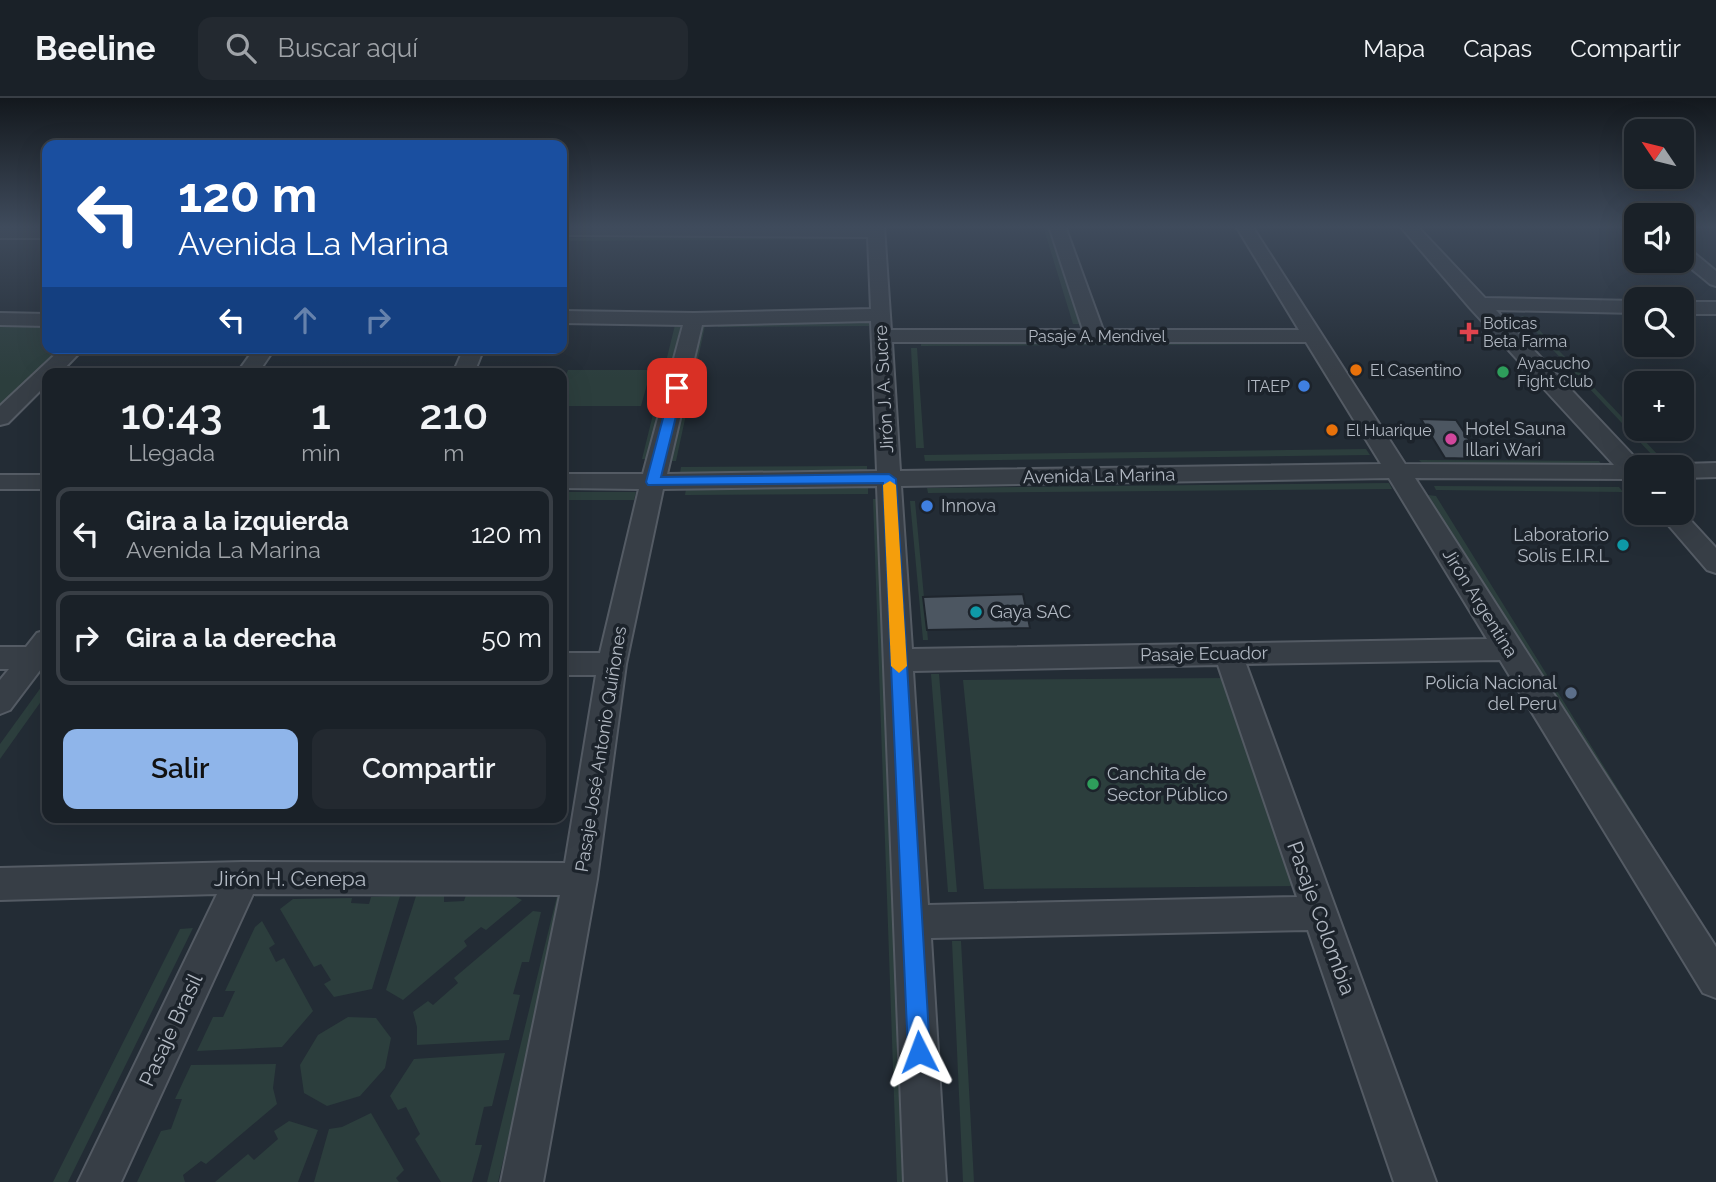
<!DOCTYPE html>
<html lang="es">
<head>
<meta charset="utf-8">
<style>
	:root { --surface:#1a2128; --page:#232930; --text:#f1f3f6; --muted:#9fa3a8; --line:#383e45; --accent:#8fb5ea }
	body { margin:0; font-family:Raleway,sans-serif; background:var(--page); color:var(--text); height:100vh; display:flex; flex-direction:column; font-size:26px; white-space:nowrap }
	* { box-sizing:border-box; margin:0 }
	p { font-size:23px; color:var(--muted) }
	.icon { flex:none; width:38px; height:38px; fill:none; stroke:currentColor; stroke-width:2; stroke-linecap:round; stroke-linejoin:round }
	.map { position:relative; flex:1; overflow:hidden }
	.side { position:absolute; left:42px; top:270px; width:525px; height:455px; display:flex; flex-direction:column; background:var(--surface); border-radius:14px; box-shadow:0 7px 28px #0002,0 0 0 2px var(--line) }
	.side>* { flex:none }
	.banner { position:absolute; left:42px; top:42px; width:525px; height:214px; border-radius:14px; box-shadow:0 7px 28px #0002,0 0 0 2px var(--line); background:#1a4fa0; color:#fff; overflow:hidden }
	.needle { width:46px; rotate:305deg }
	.buttons { position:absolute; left:1624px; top:21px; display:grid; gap:14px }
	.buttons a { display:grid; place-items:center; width:70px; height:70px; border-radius:14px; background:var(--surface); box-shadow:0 7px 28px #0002,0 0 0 2px var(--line); font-size:35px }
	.pin { position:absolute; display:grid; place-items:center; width:60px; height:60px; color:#fff; margin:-30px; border-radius:14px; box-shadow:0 4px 10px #0006 }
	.me { position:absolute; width:77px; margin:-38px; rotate:357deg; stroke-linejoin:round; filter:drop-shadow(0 0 5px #0008) }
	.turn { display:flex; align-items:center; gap:24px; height:147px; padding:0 21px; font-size:32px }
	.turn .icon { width:91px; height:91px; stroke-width:2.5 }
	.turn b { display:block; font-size:49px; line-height:60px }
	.lanes { display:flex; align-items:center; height:66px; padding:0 21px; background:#0003; justify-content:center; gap:35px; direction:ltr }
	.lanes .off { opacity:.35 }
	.eta { display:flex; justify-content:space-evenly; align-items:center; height:119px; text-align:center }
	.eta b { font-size:42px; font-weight:600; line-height:49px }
	.action { display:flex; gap:14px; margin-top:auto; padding:14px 21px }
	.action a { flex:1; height:80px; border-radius:14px; background:var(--accent); color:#111; font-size:28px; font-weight:600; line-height:80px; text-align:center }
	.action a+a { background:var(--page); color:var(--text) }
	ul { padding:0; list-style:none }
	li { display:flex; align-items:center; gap:21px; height:94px; margin:0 14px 10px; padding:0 7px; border:4px solid var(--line); border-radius:14px }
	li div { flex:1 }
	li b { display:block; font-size:26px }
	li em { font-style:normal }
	header { display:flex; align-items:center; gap:42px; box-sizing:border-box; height:98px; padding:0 35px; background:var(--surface); border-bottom:2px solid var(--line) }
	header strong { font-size:33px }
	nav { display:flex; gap:38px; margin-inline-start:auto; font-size:24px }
	.search { width:490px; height:63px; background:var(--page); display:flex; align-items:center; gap:18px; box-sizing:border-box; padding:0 24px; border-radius:14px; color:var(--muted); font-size:26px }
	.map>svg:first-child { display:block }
	.green { fill:#2c3e3d }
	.building { fill:#4c5661; stroke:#1e252d; stroke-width:2 }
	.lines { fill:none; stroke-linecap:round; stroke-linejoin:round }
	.street-casing { stroke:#545b64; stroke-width:4 }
	.street { fill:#373e46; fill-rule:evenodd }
	.route { fill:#1a73e8; stroke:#114b97; stroke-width:2 }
	.slow { fill:#f59e0b }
	.health-dot { fill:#e0444e; stroke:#1c232b; stroke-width:2.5 }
	.food-dot { fill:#e8710a; stroke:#1c232b; stroke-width:2.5 }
	.leisure-dot { fill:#2e9e5b; stroke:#1c232b; stroke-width:2.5 }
	.shop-dot { fill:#3f7fe0; stroke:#1c232b; stroke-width:2.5 }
	.hotel-dot { fill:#d1479c; stroke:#1c232b; stroke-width:2.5 }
	.culture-dot { fill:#0f9aa8; stroke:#1c232b; stroke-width:2.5 }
	.service-dot { fill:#5c6f8a; stroke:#1c232b; stroke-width:2.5 }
	.labels { text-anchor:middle; stroke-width:7; stroke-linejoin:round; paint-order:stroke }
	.far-poi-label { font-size:16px; fill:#b1b8c2; stroke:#1c232b; text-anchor:start }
	.far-street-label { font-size:16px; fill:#b1b8c2; stroke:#1c232b }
	.street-label { font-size:18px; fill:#b1b8c2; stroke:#1c232b }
	.poi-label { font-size:18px; fill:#b1b8c2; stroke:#1c232b; text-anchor:start }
	.near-street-label { font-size:21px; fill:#b1b8c2; stroke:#1c232b }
</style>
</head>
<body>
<header>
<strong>Beeline</strong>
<div class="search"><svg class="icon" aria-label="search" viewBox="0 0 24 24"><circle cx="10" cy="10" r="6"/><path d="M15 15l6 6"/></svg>Buscar aquí</div>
<nav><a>Mapa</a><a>Capas</a><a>Compartir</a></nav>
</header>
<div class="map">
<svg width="1716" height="1084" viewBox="0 0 1716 1084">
	<rect width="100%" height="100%" fill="#232c35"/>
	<!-- green -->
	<path class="green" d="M 1043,128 L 1050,128 L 1081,226 L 1073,226 Z
		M 871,138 L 871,141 L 562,143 L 563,140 Z
		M 1521,218 L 1526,218 L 1660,359 L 1654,359 Z
		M 869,225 L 869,228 L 718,229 L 719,226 Z
		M 675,227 L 681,227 L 649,361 L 642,361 Z
		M 701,228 L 705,228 L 676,363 L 671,363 Z
		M 0,229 L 47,229 L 47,250 L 71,250 L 0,318 Z
		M 1300,243 L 1302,246 L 921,248 L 921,245 Z
		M 911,250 L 917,250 L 924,350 L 916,350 Z
		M 568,272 L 651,272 L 641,308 L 562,308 L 562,287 Z
		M 1366,351 L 1370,357 L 925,363 L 924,357 Z
		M 1419,362 L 1599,363 L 1602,367 L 1422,365 Z
		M 867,368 L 867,373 L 680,375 L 681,369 Z
		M 1389,385 L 1392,391 L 928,395 L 927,390 Z
		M 1434,388 L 1619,389 L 1623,394 L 1436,392 Z
		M 868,390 L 868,396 L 685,397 L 686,391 Z
		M 562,394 L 636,394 L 634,402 L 562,402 Z
		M 1428,397 L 1436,398 L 1716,849 L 1716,867 Z
		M 873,401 L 886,401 L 918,1084 L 897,1084 Z
		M 910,403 L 915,403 L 928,542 L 923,542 Z
		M 931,576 L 939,576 L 957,794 L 948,794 Z
		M 1225,580 L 1297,788 L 984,791 L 963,582 Z
		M 47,581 L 47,595 L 0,661 L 0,646 Z
		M 508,795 L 522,802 L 486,832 L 481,829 L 464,843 L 467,848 L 403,902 L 386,892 L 416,798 L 444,797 L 444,804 L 464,803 L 466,797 Z
		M 400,798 L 372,891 L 334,899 L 324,886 L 331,882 L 321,866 L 314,869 L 280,811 L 293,801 L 352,800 L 351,805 L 369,806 L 371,799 Z
		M 557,798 L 566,798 L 498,1084 L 487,1084 Z
		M 533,813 L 541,814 L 529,864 L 522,864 L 513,896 L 520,897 L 509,942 L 417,947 L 417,929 L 413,914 L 428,903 L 433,907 L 458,885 L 454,880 Z
		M 262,823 L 275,846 L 269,850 L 276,864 L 284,860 L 313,913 L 282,949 L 197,953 L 213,919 L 223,919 L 235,893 L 225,893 L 255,829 Z
		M 193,830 L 68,1084 L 53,1084 L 180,831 Z
		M 952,843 L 961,843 L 974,1084 L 963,1084 Z
		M 348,919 L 376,920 L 391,940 L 385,970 L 360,998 L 327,1008 L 304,995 L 300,967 L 318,937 Z
		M 505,955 L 492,1008 L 484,1009 L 475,1047 L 482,1047 L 472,1084 L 441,1084 L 415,1041 L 420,1036 L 406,1009 L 398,1012 L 390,998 L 414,961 Z
		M 276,966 L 273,990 L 277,1006 L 206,1066 L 201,1063 L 183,1077 L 185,1084 L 137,1084 L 161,1033 L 171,1031 L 182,1001 L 175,1001 L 191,967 Z
		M 371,1015 L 404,1072 L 396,1080 L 399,1084 L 314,1084 L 329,1031 L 342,1029 Z
		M 289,1023 L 318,1032 L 298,1084 L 215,1084 L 248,1056 L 254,1062 L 278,1041 L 274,1033 Z"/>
	<!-- building -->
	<path class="building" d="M 1421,321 L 1456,322 L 1482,361 L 1445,360 Z
		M 1023,496 L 1030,530 L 927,532 L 923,499 Z"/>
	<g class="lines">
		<defs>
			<path id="street" d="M 562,128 L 884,128 L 891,232 L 1083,232 L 1049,128 L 1065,128 L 1103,232 L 1299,232 L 1236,128 L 1252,128 L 1405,366 L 1614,367 L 1470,210 L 1400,128 L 1417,128 L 1485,200 L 1636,203 L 1636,215 L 1496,212 L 1644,369 L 1636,369 L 1636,384 L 1627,381 L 1415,380 L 1716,849 L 1716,900 L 1703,895 L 1500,562 L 1246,566 L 1436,1084 L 1394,1084 L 1308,832 L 931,840 L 946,1084 L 904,1084 L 877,388 L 663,391 L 626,566 L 597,781 L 543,1084 L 501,1084 L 560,797 L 253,796 L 121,1084 L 78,1084 L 217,796 L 0,802 L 0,770 L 243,764 L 565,765 L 596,577 L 562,577 L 562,555 L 600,555 L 639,391 L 562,390 L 562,376 L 643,376 L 683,227 L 562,225 L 562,213 L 694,215 L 871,211 L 868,139 L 562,137 ZM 871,223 L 877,373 L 667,376 L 702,227 ZM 892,244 L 1306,244 L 1381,366 L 900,373 ZM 1389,380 L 1487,541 L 912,551 L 901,388 ZM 1218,567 L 1297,799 L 928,807 L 913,573 Z
				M 0,130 L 47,130 L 47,140 L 0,140 Z
				M 1682,149 L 1688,150 L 1716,173 L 1716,188 L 1710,186 L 1682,163 Z
				M 1682,204 L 1716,204 L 1716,216 L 1682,216 Z
				M 0,215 L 47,216 L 47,228 L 0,227 Z
				M 62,250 L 84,250 L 60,275 L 47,275 L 47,286 L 8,325 L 0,327 L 0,308 Z
				M 255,250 L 275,250 L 258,275 L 237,275 Z
				M 464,250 L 484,250 L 474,275 L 453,275 Z
				M 1716,365 L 1716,379 L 1682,380 L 1682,369 L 1673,369 L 1682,366 Z
				M 0,377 L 47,377 L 47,391 L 0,391 Z
				M 1682,413 L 1716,450 L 1716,475 L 1707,472 L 1658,415 L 1682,415 Z
				M 47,532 L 47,570 L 41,571 L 10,612 L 0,616 L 0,582 L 9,571 L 0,571 L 0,549 L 26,549 L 37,535 Z"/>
		</defs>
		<!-- street casing -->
		<use href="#street" class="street-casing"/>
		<!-- street -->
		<use href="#street" class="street"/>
	</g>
	<!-- sky -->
	<linearGradient id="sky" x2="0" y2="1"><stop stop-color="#13181d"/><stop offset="0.46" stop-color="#3f4b5c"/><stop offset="1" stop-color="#3f4b5c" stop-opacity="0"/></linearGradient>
	<rect width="1716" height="280" fill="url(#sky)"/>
	<!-- route -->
	<path class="route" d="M 677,287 L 683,290 L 661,379 L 889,376 L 896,381 L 930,954 L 927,962 L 919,965 L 911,962 L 908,954 L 883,385 L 648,387 L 646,384 L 671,290 Z"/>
	<!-- slow -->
	<path class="slow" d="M 890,383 L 896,387 L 907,568 L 899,575 L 891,568 L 883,387 Z"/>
	<!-- markers -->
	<path class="health-dot" d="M1465.5 223.5h7v7h7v7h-7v7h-7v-7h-7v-7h7z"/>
	<g class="food-dot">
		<circle cx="1356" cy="272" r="7"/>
		<circle cx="1332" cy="332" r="7"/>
	</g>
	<g class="leisure-dot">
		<circle cx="1503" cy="274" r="7"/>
		<circle cx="1093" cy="686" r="7"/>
	</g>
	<g class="shop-dot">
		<circle cx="1304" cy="288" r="7"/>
		<circle cx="927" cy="408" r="7"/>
	</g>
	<circle class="hotel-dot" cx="1451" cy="341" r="7"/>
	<g class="culture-dot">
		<circle cx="1623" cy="447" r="7"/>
		<circle cx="976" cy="514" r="7"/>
	</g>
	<circle class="service-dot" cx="1571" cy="595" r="7"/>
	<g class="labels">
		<!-- far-poi labels -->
		<g class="far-poi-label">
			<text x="1483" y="231">Boticas<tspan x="1483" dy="18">Beta Farma</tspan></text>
			<text x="1517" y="271">Ayacucho<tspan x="1517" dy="18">Fight Club</tspan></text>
			<text x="1370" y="278">El Casentino</text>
			<text x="1290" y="294" text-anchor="end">ITAEP</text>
			<text x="1346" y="338">El Huarique</text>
		</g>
		<!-- far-street labels -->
		<g class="far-street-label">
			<text x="1097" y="244">Pasaje A. Mendivel</text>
		</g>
		<!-- street labels -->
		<g class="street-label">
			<text transform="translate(884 291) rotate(-93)" y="6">Jirón J. A. Sucre</text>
			<text transform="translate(1099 378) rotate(-1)" y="6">Avenida La Marina</text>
			<text transform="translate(1480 505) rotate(58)" y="6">Jirón Argentina</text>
			<text transform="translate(1204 556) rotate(-1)" y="6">Pasaje Ecuador</text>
			<text transform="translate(601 651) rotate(-81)" y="6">Pasaje José Antonio Quiñones</text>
		</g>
		<!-- poi labels -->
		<g class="poi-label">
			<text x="1465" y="337">Hotel Sauna<tspan x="1465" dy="21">Illari Wari</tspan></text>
			<text x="941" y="414">Innova</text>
			<text x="1609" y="443" text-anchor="end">Laboratorio<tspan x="1609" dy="21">Solis E.I.R.L</tspan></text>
			<text x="990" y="520">Gaya SAC</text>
			<text x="1557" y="591" text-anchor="end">Policía Nacional<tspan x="1557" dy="21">del Peru</tspan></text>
			<text x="1107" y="682">Canchita de<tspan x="1107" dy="21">Sector Público</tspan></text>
		</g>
		<!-- near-street labels -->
		<g class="near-street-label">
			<text x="290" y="788">Jirón H. Cenepa</text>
			<text transform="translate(1321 820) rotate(70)" y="7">Pasaje Colombia</text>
			<text transform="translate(171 932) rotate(-65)" y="7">Pasaje Brasil</text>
		</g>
	</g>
</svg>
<div class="buttons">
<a><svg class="needle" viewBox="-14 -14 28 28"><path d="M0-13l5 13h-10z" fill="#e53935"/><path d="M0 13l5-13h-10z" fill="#9fa3a8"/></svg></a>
<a><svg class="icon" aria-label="sound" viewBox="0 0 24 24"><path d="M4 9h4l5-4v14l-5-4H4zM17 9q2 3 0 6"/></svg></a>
<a><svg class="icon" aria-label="search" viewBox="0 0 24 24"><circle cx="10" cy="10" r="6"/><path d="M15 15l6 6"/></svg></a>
<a>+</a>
<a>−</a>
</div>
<div class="pin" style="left:677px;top:290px;background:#d93025"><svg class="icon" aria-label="arrive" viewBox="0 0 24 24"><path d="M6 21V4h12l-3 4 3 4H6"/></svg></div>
<svg class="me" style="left:919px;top:954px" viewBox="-20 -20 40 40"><path d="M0-17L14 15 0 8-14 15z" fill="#1a73e8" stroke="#fff" stroke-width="4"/></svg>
<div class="banner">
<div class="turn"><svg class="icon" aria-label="left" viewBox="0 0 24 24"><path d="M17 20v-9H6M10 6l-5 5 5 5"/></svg><div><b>120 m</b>Avenida La Marina</div></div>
<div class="lanes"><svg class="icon" aria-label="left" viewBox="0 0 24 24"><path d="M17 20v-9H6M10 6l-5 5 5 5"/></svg><svg class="icon off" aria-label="ahead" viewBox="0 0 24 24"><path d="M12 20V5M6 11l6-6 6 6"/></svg><svg class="icon off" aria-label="right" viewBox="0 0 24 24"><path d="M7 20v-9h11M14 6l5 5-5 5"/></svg></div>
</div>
<section class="side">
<div class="eta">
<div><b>10:43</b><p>Llegada</p></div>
<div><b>1</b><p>min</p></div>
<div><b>210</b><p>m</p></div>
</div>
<ul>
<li><svg class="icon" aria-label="left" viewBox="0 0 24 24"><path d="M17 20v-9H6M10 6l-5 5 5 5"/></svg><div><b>Gira a la izquierda</b><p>Avenida La Marina</p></div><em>120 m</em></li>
<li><svg class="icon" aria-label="right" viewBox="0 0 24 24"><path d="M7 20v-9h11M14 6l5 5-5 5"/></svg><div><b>Gira a la derecha</b></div><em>50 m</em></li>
</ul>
<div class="action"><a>Salir</a><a>Compartir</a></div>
</section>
</div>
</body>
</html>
